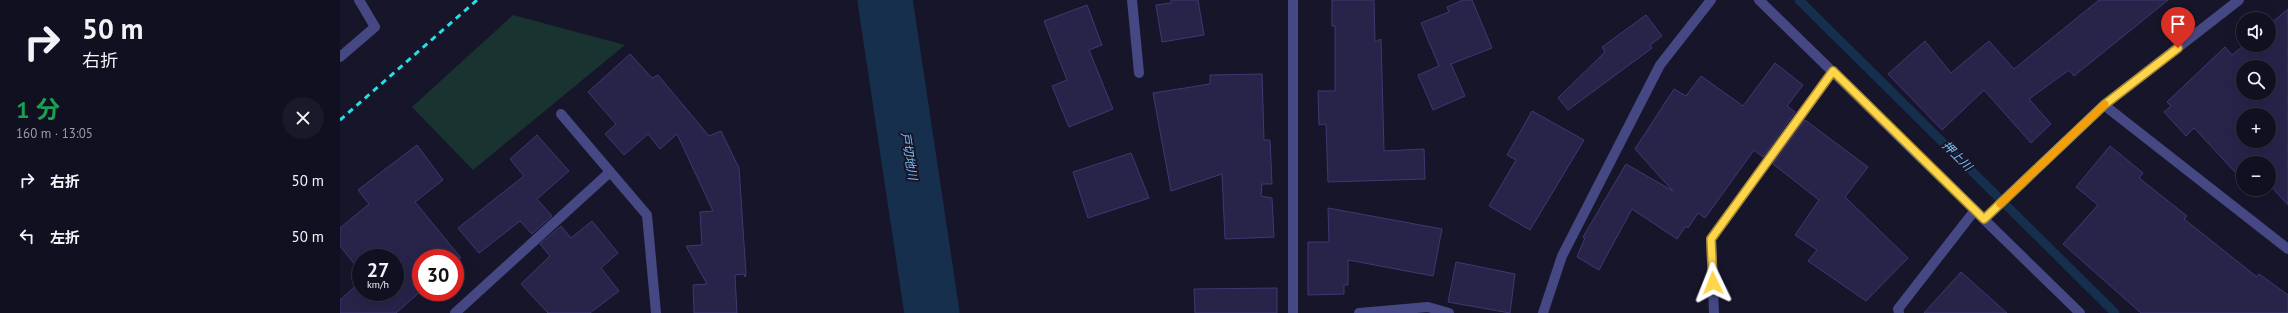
<!DOCTYPE html>
<html lang="ja">
<head>
<meta charset="utf-8">
<style>
	:root { --surface:#111020; --page:#1a1929; --text:#f1f3f6; --muted:#9c9da5; --line:#30303e }
	body { margin:0; font-family:"PT Sans","Noto Sans JP",sans-serif; background:var(--page); color:var(--text); height:100vh; display:flex; flex-direction:column; font-size:15px; white-space:nowrap }
	* { box-sizing:border-box; margin:0 }
	p { font-size:13px; color:var(--muted) }
	.icon { flex:none; width:22px; height:22px; fill:none; stroke:currentColor; stroke-width:2; stroke-linecap:round; stroke-linejoin:round }
	.map { position:relative; flex:1; overflow:hidden }
	.drawer { display:flex; flex-direction:column; background:var(--surface); width:340px }
	.drawer>* { flex:none }
	.guide { background:#111020; color:var(--text); overflow:hidden }
	.buttons { position:absolute; left:1896px; top:12px; display:grid; gap:8px }
	.buttons a { display:grid; place-items:center; width:40px; height:40px; border-radius:50%; background:var(--surface); box-shadow:0 4px 16px #0002,0 0 0 1px var(--line); font-size:20px }
	.speed { position:absolute; left:12px; top:249px; display:flex; gap:8px; font-size:20px; font-weight:700; text-align:center }
	.speed>* { display:grid; place-content:center; width:52px; height:52px; border-radius:50%; background:var(--surface); box-shadow:0 4px 16px #0002,0 0 0 1px var(--line); line-height:1 }
	.speed small { font-size:10px; font-weight:400 }
	.speed .limit { border:6px solid #d22; background:#fff; color:#111 }
	.pin { position:absolute; display:grid; place-items:center; width:34px; height:34px; color:#fff; margin:-41px -17px; border-radius:50% 50% 50% 0; rotate:-45deg; box-shadow:0 0 4px #0007 }
	.pin .icon { rotate:45deg }
	.me { position:absolute; width:44px; margin:-22px; rotate:358deg; stroke-linejoin:round; filter:drop-shadow(0 0 3px #0008) }
	.turn { display:flex; align-items:center; gap:14px; height:84px; padding:0 16px; font-size:18px }
	.turn .icon { width:52px; height:52px; stroke-width:2.5 }
	.turn b { display:block; font-size:28px; line-height:34px }
	.round { display:grid; place-items:center; flex:none; width:42px; height:42px; border-radius:21px; background:var(--page) }
	.head { display:flex; align-items:center; justify-content:space-between; height:68px; padding:0 16px }
	h1 { font-size:24px; font-weight:700; line-height:30px; color:#1e9e55 }
	ul { padding:0; list-style:none }
	li { display:flex; align-items:center; gap:12px; height:56px; padding:0 16px }
	li div { flex:1 }
	li b { display:block; font-size:15px }
	li em { font-style:normal }
	main { display:flex; flex:1; min-height:0 }
	.map>svg:first-child { display:block }
	.green { fill:#183330 }
	.lines { fill:none; stroke-linecap:round; stroke-linejoin:round }
	.stream { stroke:#162f4c; stroke-width:9 }
	.river { stroke:#162f4c; stroke-width:55 }
	.building { fill:#282349; stroke:#3f3872; fill-rule:evenodd }
	.minor { stroke:#454883; stroke-width:10 }
	.rail { stroke:#24dfe4; stroke-width:3; stroke-dasharray:6 5; stroke-linecap:butt }
	.route-casing { stroke:#a68a30; stroke-width:10 }
	.route { stroke:#ffd54a; stroke-width:7 }
	.slow { stroke:#f59e0b; stroke-width:7 }
	.labels { text-anchor:middle; stroke-width:4; stroke-linejoin:round; paint-order:stroke }
	.water-label { font-size:12px; font-style:italic; fill:#7cc2ef; stroke:#17152a }
</style>
</head>
<body>
<main>
<section class="drawer">
<div class="guide">
<div class="turn"><svg class="icon" aria-label="right" viewBox="0 0 24 24"><path d="M7 20v-9h11M14 6l5 5-5 5"/></svg><div><b>50 m</b>右折</div></div>
</div>
<div class="head"><div><h1>1 分</h1><p>160 m · 13:05</p></div><a class="round"><svg class="icon" aria-label="close" viewBox="0 0 24 24"><path d="M6 6l12 12M18 6L6 18"/></svg></a></div>
<ul>
<li><svg class="icon" aria-label="right" viewBox="0 0 24 24"><path d="M7 20v-9h11M14 6l5 5-5 5"/></svg><div><b>右折</b></div><em>50 m</em></li>
<li><svg class="icon" aria-label="left" viewBox="0 0 24 24"><path d="M17 20v-9H6M10 6l-5 5 5 5"/></svg><div><b>左折</b></div><em>50 m</em></li>
</ul>
</section>
<div class="map">
<svg width="1948" height="313" viewBox="0 0 1948 313">
	<rect width="100%" height="100%" fill="#17152a"/>
	<!-- green -->
	<path class="green" d="M 173,15 L 285,45 L 133,170 L 72,107 Z"/>
	<g class="lines">
		<!-- stream -->
		<path class="stream" d="M 1459,0 L 1775,313"/>
		<!-- river -->
		<path class="river" d="M 545,0 L 592,313"/>
	</g>
	<!-- building -->
	<path class="building" d="M 831,0 L 858,0 L 864,35 L 822,42 L 816,5 L 831,3 Z
		M 992,0 L 1034,0 L 1035,42 L 1041,39 L 1044,151 L 1084,149 L 1085,179 L 988,182 L 986,124 L 979,125 L 978,91 L 995,91 L 995,26 L 992,26 Z
		M 1123,0 L 1132,0 L 1152,48 L 1111,64 L 1125,96 L 1093,110 L 1078,75 L 1099,66 L 1081,23 L 1109,12 L 1107,7 Z
		M 1759,0 L 1828,0 L 1734,76 L 1729,70 L 1689,99 L 1711,124 L 1691,143 L 1644,90 L 1602,130 L 1548,74 L 1585,41 L 1611,73 L 1649,41 L 1674,69 Z
		M 747,5 L 762,45 L 749,50 L 773,109 L 729,127 L 712,86 L 727,80 L 704,21 Z
		M 1948,9 L 1948,205 L 1929,184 L 1929,163 L 1910,163 L 1909,161 L 1903,163 L 1903,166 L 1896,173 L 1854,128 L 1846,136 L 1824,112 L 1831,106 L 1827,102 L 1885,47 L 1892,55 L 1903,46 L 1929,45 L 1929,25 ZM 1903,67 L 1929,67 L 1929,93 L 1903,93 ZM 1903,115 L 1929,115 L 1929,141 L 1903,141 Z
		M 1306,15 L 1322,36 L 1310,45 L 1312,48 L 1228,110 L 1218,98 L 1265,52 L 1262,47 Z
		M 290,54 L 312,78 L 318,75 L 369,136 L 381,131 L 399,168 L 406,274 L 405,277 L 404,274 L 395,275 L 397,313 L 354,313 L 353,285 L 367,284 L 346,246 L 362,245 L 360,212 L 373,211 L 337,134 L 320,149 L 308,134 L 284,155 L 265,134 L 276,124 L 248,92 Z
		M 1435,63 L 1463,85 L 1447,106 L 1455,112 L 1423,157 L 1414,150 L 1365,218 L 1358,213 L 1348,228 L 1346,226 L 1337,239 L 1292,209 L 1259,270 L 1237,257 L 1245,238 L 1243,237 L 1286,164 L 1333,191 L 1295,149 L 1334,89 L 1346,96 L 1361,76 L 1403,106 Z
		M 922,74 L 924,140 L 930,140 L 932,184 L 922,184 L 921,196 L 932,198 L 934,237 L 885,239 L 882,174 L 831,191 L 813,93 L 870,84 L 870,75 Z
		M 1192,111 L 1244,140 L 1190,230 L 1149,206 L 1176,160 L 1167,155 Z
		M 1465,120 L 1528,167 L 1505,197 L 1568,258 L 1526,301 L 1468,261 L 1477,250 L 1455,235 L 1479,200 L 1433,164 Z
		M 197,135 L 229,171 L 197,199 L 212,216 L 192,234 L 180,221 L 139,253 L 118,228 L 184,176 L 170,159 Z
		M 77,145 L 103,180 L 75,202 L 121,258 L 81,258 L 81,291 L 56,313 L 0,313 L 0,300 L 21,281 L 21,292 L 55,292 L 55,258 L 21,258 L 21,272 L 0,246 L 0,228 L 29,204 L 18,190 Z
		M 1770,146 L 1803,173 L 1799,178 L 1847,216 L 1844,219 L 1917,277 L 1919,274 L 1948,295 L 1948,313 L 1801,313 L 1723,244 L 1758,205 L 1736,187 Z
		M 791,153 L 809,198 L 748,218 L 733,172 Z
		M 988,208 L 1102,229 L 1093,276 L 1008,260 L 1008,285 L 1004,285 L 1004,294 L 968,295 L 968,242 L 989,242 Z
		M 252,221 L 278,253 L 261,268 L 279,291 L 250,313 L 208,313 L 181,284 L 210,256 L 200,244 L 221,226 L 231,238 Z
		M 1116,262 L 1175,274 L 1170,313 L 1108,302 Z
		M 1621,272 L 1667,313 L 1584,313 Z
		M 937,288 L 937,313 L 855,313 L 854,289 Z"/>
	<g class="lines">
		<!-- minor -->
		<path class="minor" d="M 792,0 L 799,73
			M 953,0 L 953,313
			M 1419,0 L 1740,313
			M 0,57 L 35,27 L 19,0
			M 1764,105 L 1948,249
			M 221,114 L 307,215 L 316,313
			M 1644,219 L 1764,105 L 1899,0
			M 115,313 L 270,172
			M 1019,313 L 1088,307 L 1109,313
			M 1203,313 L 1222,256 L 1320,65 L 1371,0
			M 1374,313 L 1371,239 L 1493,71
			M 1559,313 L 1558,309 L 1635,210"/>
		<!-- rail -->
		<path class="rail" d="M 0,120 L 137,0"/>
	</g>
	<g class="lines">
		<defs>
			<path id="route" d="M 1373,283 L 1371,239 L 1493,71 L 1644,219 L 1764,105 L 1838,48"/>
		</defs>
		<!-- route casing -->
		<use href="#route" class="route-casing"/>
		<!-- route -->
		<use href="#route" class="route"/>
		<!-- slow -->
		<path class="slow" d="M 1660,204 L 1765,104"/>
	</g>
	<g class="labels">
		<!-- water labels -->
		<g class="water-label">
			<text transform="translate(569 156) rotate(81)" y="4">戸切地川</text>
			<text transform="translate(1617 156) rotate(45)" y="4">押上川</text>
		</g>
	</g>
</svg>
<div class="buttons">
<a><svg class="icon" aria-label="sound" viewBox="0 0 24 24"><path d="M4 9h4l5-4v14l-5-4H4zM17 9q2 3 0 6"/></svg></a>
<a><svg class="icon" aria-label="search" viewBox="0 0 24 24"><circle cx="10" cy="10" r="6"/><path d="M15 15l6 6"/></svg></a>
<a>+</a>
<a>−</a>
</div>
<div class="speed"><div>27<small>km/h</small></div><div class="limit">30</div></div>
<div class="pin" style="left:1838px;top:48px;background:#d93025"><svg class="icon" aria-label="arrive" viewBox="0 0 24 24"><path d="M6 21V4h12l-3 4 3 4H6"/></svg></div>
<svg class="me" style="left:1373px;top:283px" viewBox="-20 -20 40 40"><path d="M0-17L14 15 0 8-14 15z" fill="#ffd54a" stroke="#fff" stroke-width="4"/></svg>
</div>
</main>
</body>
</html>
